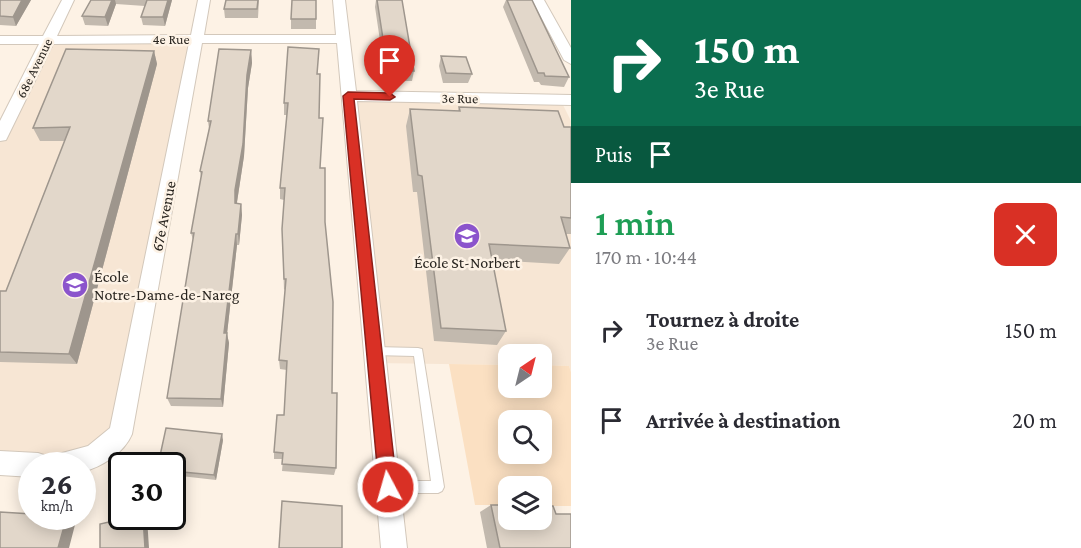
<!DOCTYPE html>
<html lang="fr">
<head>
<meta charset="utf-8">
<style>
	:root { --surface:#fff; --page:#f7f7f7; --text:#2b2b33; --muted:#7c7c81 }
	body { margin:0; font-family:"Crimson Pro",serif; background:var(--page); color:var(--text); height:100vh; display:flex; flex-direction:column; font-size:22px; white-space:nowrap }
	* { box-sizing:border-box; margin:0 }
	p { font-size:20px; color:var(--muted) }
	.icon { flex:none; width:33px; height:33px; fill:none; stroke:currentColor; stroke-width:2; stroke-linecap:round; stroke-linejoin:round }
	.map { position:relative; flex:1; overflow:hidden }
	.panel { display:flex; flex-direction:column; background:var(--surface); width:510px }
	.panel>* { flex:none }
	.guide { background:#0b6e4f; color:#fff; overflow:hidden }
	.needle { width:39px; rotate:35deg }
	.tools { position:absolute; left:498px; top:344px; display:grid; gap:12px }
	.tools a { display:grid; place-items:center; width:54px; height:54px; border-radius:12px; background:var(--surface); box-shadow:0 3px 15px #0003; font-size:30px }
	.speed { position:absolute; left:18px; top:452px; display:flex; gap:12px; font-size:30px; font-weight:700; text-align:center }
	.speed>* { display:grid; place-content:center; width:78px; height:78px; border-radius:50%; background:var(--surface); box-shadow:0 3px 15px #0003; line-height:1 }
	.speed small { font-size:15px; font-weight:400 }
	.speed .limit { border:3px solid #111; border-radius:9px; background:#fff; color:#111 }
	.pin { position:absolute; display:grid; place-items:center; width:51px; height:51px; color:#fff; margin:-62px -26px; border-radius:50% 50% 50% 0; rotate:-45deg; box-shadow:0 0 6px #0007 }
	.pin .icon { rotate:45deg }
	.me { position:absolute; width:66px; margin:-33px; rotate:354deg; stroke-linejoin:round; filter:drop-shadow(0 0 4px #0008) }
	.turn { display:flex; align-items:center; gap:21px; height:126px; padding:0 24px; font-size:27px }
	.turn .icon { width:78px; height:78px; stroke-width:2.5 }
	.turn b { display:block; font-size:42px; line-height:51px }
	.then { display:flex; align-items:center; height:57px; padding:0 24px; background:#0003; gap:12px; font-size:22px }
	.round { display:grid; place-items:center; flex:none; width:63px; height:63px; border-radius:12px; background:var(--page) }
	.summary { display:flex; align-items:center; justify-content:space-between; height:102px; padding:0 24px }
	h1 { font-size:36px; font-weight:600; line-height:45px; color:#1e9e55 }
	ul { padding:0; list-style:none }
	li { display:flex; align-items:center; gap:18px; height:90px; padding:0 24px }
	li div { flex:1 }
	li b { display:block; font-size:22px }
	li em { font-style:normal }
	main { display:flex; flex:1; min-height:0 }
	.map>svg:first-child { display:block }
	.built { fill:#f7e6d4 }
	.green { fill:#fbe0c2; fill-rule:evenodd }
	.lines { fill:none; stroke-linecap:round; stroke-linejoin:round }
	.lane-casing { stroke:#d3c8bb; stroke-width:2 }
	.street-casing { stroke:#d3c8bb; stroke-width:2 }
	.lane { fill:#fff; fill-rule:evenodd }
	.street { fill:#fff; fill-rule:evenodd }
	.wall { fill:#c2b9ae }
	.shaded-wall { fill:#9e968d }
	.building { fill:#e2d7ca; stroke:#9e968d; stroke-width:1.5 }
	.route { fill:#d93025; stroke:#8d1f18; stroke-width:1.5 }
	.labels { text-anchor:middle; stroke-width:5; stroke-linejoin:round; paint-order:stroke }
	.far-street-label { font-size:14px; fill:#28241f; stroke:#fdf2e5 }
	.street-label { font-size:16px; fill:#28241f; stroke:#fdf2e5 }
	.poi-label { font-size:16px; fill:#28241f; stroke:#fdf2e5 }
</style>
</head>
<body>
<main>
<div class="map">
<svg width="571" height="548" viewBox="0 0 571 548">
	<rect width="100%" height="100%" fill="#fdf2e5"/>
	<!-- built -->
	<path class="built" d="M 197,39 L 120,434 L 94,457 L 32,465 L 0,465 L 0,136 L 47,40 Z
		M 348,96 L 561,101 L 571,121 L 571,372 L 569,366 L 542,365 L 542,354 L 508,354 L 508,365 L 376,363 Z"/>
	<!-- green -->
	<path class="green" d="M 449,364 L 508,365 L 508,387 L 542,387 L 542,365 L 569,366 L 571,372 L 571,506 L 542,506 L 542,486 L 508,486 L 508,505 L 475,505 ZM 508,420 L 542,420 L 542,453 L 508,453 Z"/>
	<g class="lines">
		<defs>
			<path id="lane" d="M 374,347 L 418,348 L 422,349 L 444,487 L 442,491 L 438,493 L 390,493 L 386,491 L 384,487 L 386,483 L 390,481 L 431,481 L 414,356 L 374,355 L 370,354 L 369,351 L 370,348 Z"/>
			<path id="street" d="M 62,0 L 74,0 L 57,36 L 191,35 L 198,0 L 210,0 L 204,35 L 336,35 L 333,0 L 345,0 L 356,91 L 571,95 L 571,105 L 357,101 L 407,548 L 381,548 L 337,43 L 202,43 L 132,434 C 124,453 102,467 82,472 L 82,465 L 32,465 L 32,477 L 0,475 L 0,451 L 38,453 L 47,456 L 49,462 L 51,456 L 88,446 L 110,428 L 189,43 L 53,44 L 8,136 L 6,140 L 0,141 L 0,121 L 39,44 L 0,44 L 0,36 L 43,36 Z
				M 532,0 L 544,0 L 571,48 L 571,64 L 564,60 Z"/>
		</defs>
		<!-- lane casing -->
		<use href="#lane" class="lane-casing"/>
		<!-- street casing -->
		<use href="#street" class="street-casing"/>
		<!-- lane -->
		<use href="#lane" class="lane"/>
		<!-- street -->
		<use href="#street" class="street"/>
	</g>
	<!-- wall -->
	<path class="wall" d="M 0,0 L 31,0 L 16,26 L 0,25 Z
		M 91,0 L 172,0 L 165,26 L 143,25 L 141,17 L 145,6 L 116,4 L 108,26 L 85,25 L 82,16 Z
		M 226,0 L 259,0 L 258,18 L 225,18 L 224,9 Z
		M 316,0 L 316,29 L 291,29 L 291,19 Z
		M 376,0 L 402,0 L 414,71 L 412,81 L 386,81 L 375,7 Z
		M 506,0 L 532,0 L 569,77 L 564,87 L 541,85 L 539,82 L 534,82 L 503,7 Z
		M 251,50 L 252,63 L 248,88 L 244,156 L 237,202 L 237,203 L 241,204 L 242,215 L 239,245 L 237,245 L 227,334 L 229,343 L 223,407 L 171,406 L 167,398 L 193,240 L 191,233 L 201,177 L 200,171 L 209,129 L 208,121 Z
		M 154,51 L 157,64 L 77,364 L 0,362 L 0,291 L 6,291 L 65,141 L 40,141 L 33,128 Z
		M 441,56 L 472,74 L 468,83 L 443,83 L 439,66 Z
		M 317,74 L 320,168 L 325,222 L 332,393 L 336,468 L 334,475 L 282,471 L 283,459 L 274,459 L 274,452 L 284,415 L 287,370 L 280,369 L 279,360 L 285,289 L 284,290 L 282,229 L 284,200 L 280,199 L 280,188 L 287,115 L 284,115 L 284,103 Z
		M 459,107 L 564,127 L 571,127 L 571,234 L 566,234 L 570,248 L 559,264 L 492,260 L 506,331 L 497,345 L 434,341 L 417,192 L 413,192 L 406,126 L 410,109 L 458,111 Z
		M 223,440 L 216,480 L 172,475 L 172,465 Z
		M 491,505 L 556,514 L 571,548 L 487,548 L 480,512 Z"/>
	<!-- shaded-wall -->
	<path class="shaded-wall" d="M 22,0 L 31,0 L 16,26 L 13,17 Z
		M 112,0 L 115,0 L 116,4 L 108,26 L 105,17 Z
		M 168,0 L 172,0 L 165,26 L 163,17 Z
		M 251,50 L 252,63 L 248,88 L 244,156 L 237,202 L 236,215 L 235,203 L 235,190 L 247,75 Z
		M 154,51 L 157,64 L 77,364 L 69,354 Z
		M 241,204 L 242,215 L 239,245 L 238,234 Z
		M 236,234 L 237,245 L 227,334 L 229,343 L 223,407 L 221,399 L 224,333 Z
		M 222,434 L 223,440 L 216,480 L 214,475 Z
		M 67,516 L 76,521 L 69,548 L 58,548 Z
		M 143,516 L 145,516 L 147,518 L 149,548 L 145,548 Z"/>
	<!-- building -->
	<path class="building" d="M 0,0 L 22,0 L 13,17 L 0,16 Z
		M 91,0 L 112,0 L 105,17 L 82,16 Z
		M 147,0 L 168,0 L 163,17 L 141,17 Z
		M 226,0 L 258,0 L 257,9 L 224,9 Z
		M 292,0 L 316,0 L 316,19 L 291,19 Z
		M 377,0 L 402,0 L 414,71 L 388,71 Z
		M 507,0 L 532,0 L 569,77 L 545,76 L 544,73 L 538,73 Z
		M 288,47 L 319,49 L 317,74 L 320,74 L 319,118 L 323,118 L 320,168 L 325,168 L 325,222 L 333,302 L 332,393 L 337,393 L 336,468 L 282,464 L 283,453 L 274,452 L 277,415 L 284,415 L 287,361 L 279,360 L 286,279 L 284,279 L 282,229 L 285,188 L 280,188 L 288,103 L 284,103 Z
		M 66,49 L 154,51 L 69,354 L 0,352 L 0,291 L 6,291 L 70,127 L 33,128 Z
		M 219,49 L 251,50 L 247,75 L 243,144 L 235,190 L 235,203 L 241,204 L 238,234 L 236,234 L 224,333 L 227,333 L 221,399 L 167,398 L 194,233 L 191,233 L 202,172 L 200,171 L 211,121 L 208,121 Z
		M 441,56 L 466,57 L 472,74 L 446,73 Z
		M 459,107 L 558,111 L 564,127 L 571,127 L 571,218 L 561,217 L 570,248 L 489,244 L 506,331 L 441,328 L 422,176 L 418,175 L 410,109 L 460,111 Z
		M 166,428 L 222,434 L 214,475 L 172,471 L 172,465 L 158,465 Z
		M 282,501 L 342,506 L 342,548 L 279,548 Z
		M 491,505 L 508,505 L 508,519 L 542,519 L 542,506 L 553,506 L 556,514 L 571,514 L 571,548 L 500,548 Z
		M 0,512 L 32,514 L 32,516 L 67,516 L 58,548 L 0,548 Z
		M 135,516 L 143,516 L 145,548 L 100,548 L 100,524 Z"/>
	<!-- route -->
	<path class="route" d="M 348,92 L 390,93 L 395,97 L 390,100 L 354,99 L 397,487 L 394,493 L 388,496 L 382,493 L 379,487 L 343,96 Z"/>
	<!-- icons -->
	<defs>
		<symbol id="school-disc" viewBox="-11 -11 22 22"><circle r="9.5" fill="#8b54cc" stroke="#fdf2e5"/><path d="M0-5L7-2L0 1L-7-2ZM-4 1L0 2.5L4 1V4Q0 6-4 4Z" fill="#fff"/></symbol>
	</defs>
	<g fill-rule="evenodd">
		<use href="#school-disc" x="452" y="221" width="30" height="30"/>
		<use href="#school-disc" x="60" y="270" width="30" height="30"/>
	</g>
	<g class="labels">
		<!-- far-street labels -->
		<g class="far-street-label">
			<text x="171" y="44">4e Rue</text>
			<text transform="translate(34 68) rotate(-64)" y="5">68e Avenue</text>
			<text transform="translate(460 98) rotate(1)" y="5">3e Rue</text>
		</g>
		<!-- street labels -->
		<g class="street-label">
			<text transform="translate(163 216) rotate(-79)" y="6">67e Avenue</text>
		</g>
		<!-- poi labels -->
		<g class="poi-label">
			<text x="467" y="268">École St-Norbert</text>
			<text x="94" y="282" text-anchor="start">École<tspan x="94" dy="18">Notre-Dame-de-Nareg</tspan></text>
		</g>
	</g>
</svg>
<div class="tools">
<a><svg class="needle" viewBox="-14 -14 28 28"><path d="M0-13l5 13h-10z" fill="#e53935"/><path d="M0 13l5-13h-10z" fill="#7c7c81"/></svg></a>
<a><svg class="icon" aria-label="search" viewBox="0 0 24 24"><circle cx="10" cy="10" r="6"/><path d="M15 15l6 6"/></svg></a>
<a><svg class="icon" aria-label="layers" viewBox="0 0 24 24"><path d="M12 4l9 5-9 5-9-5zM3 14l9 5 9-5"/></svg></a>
</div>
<div class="speed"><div>26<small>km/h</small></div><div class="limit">30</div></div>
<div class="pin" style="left:390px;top:97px;background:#d93025"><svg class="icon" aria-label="arrive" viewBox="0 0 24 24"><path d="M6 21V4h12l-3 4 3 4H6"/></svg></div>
<svg class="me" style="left:388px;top:487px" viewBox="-20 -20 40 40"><circle r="17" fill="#d93025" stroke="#fff" stroke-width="3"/><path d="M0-11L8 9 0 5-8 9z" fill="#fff"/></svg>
</div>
<section class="panel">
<div class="guide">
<div class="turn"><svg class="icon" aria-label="right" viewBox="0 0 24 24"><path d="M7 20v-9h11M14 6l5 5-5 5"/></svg><div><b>150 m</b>3e Rue</div></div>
<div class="then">Puis<svg class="icon" aria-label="arrive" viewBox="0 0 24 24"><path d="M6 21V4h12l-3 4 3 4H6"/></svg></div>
</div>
<div class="summary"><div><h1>1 min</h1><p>170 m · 10:44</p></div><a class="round" style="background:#d93025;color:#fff"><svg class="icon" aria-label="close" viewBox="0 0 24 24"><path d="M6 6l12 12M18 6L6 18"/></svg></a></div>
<ul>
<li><svg class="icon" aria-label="right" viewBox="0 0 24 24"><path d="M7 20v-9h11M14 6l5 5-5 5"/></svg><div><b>Tournez à droite</b><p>3e Rue</p></div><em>150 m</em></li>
<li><svg class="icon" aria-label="arrive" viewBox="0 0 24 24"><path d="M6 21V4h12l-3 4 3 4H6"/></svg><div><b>Arrivée à destination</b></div><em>20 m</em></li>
</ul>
</section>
</main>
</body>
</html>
